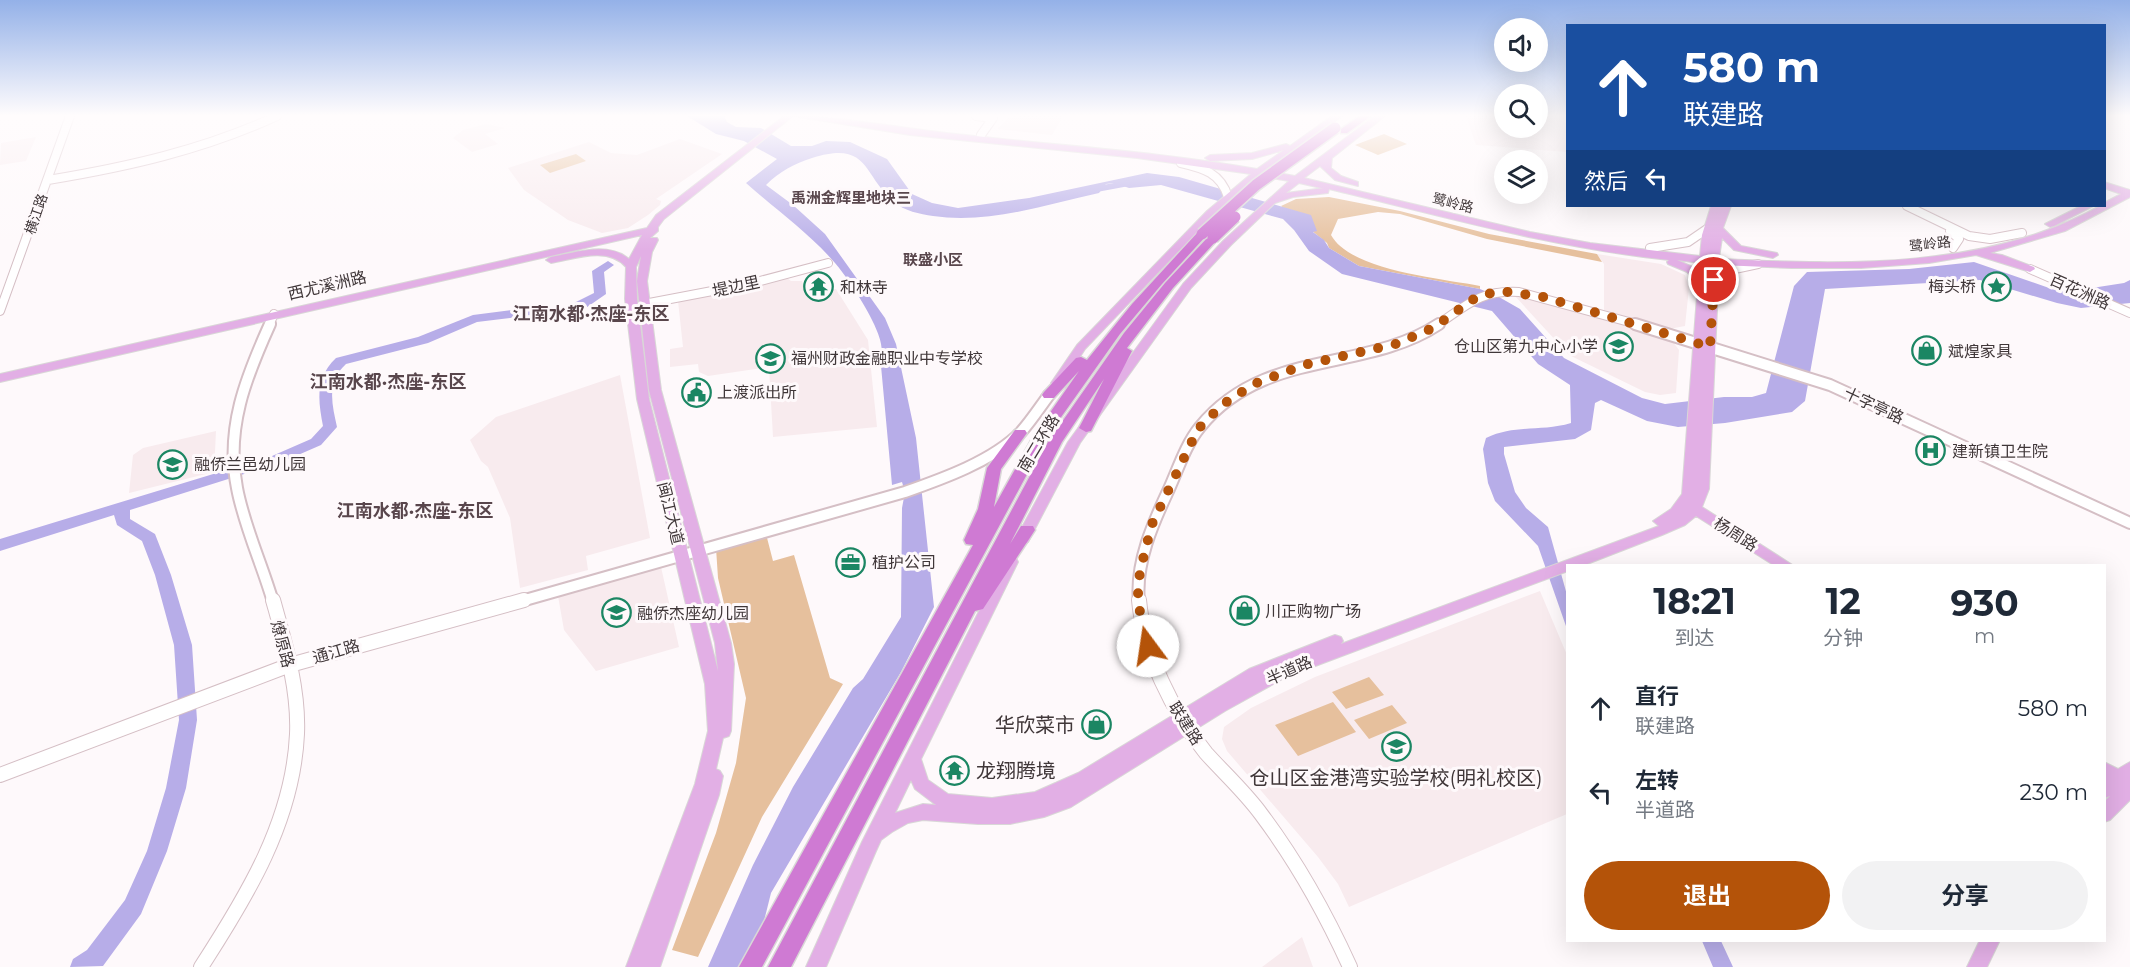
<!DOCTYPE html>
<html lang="zh">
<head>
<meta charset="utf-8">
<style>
	:root { --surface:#fff; --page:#f2f2f3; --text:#1f2937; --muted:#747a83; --accent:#b45309 }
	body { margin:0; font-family:Montserrat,"Noto Sans SC",sans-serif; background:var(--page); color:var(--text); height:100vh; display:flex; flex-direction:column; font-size:22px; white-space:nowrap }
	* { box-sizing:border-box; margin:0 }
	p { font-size:20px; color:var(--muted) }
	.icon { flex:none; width:33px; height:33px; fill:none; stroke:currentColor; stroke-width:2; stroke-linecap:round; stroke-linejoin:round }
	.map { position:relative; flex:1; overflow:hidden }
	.sheet { position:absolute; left:1566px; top:564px; width:540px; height:378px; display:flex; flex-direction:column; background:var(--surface); border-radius:0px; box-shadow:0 6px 24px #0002 }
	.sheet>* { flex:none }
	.guide { position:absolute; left:1566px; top:24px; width:540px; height:183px; border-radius:0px; box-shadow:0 6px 24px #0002; background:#1a4fa0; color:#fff; overflow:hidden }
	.controls { position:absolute; left:1494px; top:18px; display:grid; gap:12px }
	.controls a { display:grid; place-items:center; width:54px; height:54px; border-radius:50%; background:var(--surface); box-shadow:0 6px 24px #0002; font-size:30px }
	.pin { position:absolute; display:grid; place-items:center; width:51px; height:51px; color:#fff; margin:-26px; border:3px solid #fff; border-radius:50%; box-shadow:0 2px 6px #0007 }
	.me { position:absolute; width:66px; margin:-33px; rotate:346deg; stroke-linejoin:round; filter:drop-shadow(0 0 4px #0008) }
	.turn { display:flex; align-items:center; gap:21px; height:126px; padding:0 18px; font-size:27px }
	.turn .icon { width:78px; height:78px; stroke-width:2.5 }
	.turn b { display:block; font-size:42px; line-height:51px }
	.then { display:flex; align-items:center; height:57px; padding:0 18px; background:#0003; gap:12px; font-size:22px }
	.eta { display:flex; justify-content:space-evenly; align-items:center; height:102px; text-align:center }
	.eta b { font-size:36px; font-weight:700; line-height:42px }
	.action { display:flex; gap:12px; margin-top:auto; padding:12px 18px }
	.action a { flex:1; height:69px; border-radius:36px; background:var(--accent); color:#fff; font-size:24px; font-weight:700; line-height:69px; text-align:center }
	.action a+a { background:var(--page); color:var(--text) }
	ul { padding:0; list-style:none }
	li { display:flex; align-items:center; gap:18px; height:84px; padding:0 18px }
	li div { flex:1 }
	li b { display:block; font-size:22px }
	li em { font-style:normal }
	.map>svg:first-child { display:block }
	.built { fill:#f8ebee }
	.green { fill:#e6c09d }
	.water { fill:#b7ade8 }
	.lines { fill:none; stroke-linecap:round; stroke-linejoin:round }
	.river { fill:#b7ade8; fill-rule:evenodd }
	.minor-far2-casing { stroke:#d5bfc5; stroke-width:10 }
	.minor-far1-casing { stroke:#d5bfc5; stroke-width:14 }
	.minor-casing { stroke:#d5bfc5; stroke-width:16 }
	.major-casing { stroke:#d9d7d7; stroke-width:2 }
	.highway-casing { stroke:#d9d7d7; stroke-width:3 }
	.minor-far2 { stroke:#fff; stroke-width:8 }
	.minor-far1 { stroke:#fff; stroke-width:10 }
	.minor { stroke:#fff; stroke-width:14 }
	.major { fill:#e2afe5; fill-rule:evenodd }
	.highway { fill:#cf7ad3; fill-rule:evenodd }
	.highway-bridge-casing { stroke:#d9d7d7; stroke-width:14; stroke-linecap:butt }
	.highway-bridge { stroke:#cf7ad3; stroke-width:11 }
	.route { stroke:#b45309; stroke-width:10; stroke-dasharray:0 18 }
	.labels { text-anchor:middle; stroke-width:6; stroke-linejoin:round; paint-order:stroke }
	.far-street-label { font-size:14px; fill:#403739; stroke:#fef9fb }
	.far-neighbourhood-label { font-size:15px; font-weight:bold; fill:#59464c; stroke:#fef9fb }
	.street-label { font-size:16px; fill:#403739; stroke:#fef9fb }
	.poi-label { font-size:16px; fill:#403739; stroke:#fef9fb; text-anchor:start }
	.neighbourhood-label { font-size:18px; font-weight:bold; fill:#59464c; stroke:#fef9fb }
	.near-poi-label { font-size:20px; fill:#403739; stroke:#fef9fb; text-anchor:end }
</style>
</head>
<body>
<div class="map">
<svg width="2130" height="967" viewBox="0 0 2130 967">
	<rect width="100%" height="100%" fill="#fef9fb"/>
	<!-- built -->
	<path class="built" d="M 1018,116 L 1063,116 L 1052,135 L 997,129 L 1008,118 Z
		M 1466,116 L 1504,116 L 1504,128 L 1538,128 L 1538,116 L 1553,116 L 1567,123 L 1567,152 L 1476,145 Z
		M 486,124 L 505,128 L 485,134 L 498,144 L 472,152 L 453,138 L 463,130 Z
		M 36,137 L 26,161 L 0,165 L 1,143 Z
		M 680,139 L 722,154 L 656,199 L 661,201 L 660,205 L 648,215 L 628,228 L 602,233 L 568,220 L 524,190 L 508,168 L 589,142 L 611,153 L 637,155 Z
		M 1597,254 L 1661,264 L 1685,275 L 1689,288 L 1685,326 L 1669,329 L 1604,310 L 1604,264 Z
		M 787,278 L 791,281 L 802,281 L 805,294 L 836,289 L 868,340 L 877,427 L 773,437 L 769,367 L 708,376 L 699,372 L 698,364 L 670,367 L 670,349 L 683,347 L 678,301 L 750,290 L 753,286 Z
		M 1514,295 L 1611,321 L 1673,342 L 1679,350 L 1676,393 L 1660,395 L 1645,392 L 1569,355 Z
		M 620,375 L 650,538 L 586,556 L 588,570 L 520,588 L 510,518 L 488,467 L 481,461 L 470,440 L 496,417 Z
		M 216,431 L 214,472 L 129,493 L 133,455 L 143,448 Z
		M 661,567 L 679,647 L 596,671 L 564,630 L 558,596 Z
		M 1540,591 L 1567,655 L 1567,814 L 1349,907 L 1338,884 L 1318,857 L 1227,751 L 1222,739 L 1224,727 L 1251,708 L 1315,677 Z
		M 1302,937 L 1313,967 L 1262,967 Z"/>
	<!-- green -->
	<path class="green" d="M 1384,134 L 1407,144 L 1378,155 L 1355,145 Z
		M 576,154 L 586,161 L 550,173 L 540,165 Z
		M 1329,197 L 1400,211 L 1489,234 L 1597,254 L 1602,262 L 1487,239 L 1400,214 L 1378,212 L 1338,219 L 1331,235 C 1351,271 1440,278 1480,286 L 1480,289 L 1359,266 L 1329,248 L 1327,243 L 1281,206 L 1296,199 Z
		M 766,534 L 773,561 L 794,555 L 830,678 L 843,684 L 762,817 L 698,957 L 672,950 L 716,833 L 736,763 L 746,698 L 718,578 L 716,548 Z
		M 1369,677 L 1384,695 L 1346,709 L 1332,692 Z
		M 1333,702 L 1356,732 L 1298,756 L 1275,725 Z
		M 1392,705 L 1407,723 L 1369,739 L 1354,720 Z"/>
	<!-- water -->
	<path class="water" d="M 687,116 L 724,116 L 727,122 L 736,127 L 761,128 L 791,146 L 812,146 L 826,141 L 850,142 L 887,159 L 912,194 L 932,203 L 958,208 L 1029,198 L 1147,173 L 1179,177 L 1311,215 L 1317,231 L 1313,232 L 1324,240 L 1329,248 L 1359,266 L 1480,289 L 1499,297 L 1520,309 L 1564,358 L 1642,398 L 1665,404 L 1724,397 L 1752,397 L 1766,393 L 1794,286 L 1807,272 L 1909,269 L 1974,262 L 2052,289 L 2066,292 L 2124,283 L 2130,280 L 2130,303 L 2081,308 L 2057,303 L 1980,280 L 1825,289 L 1805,401 L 1792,412 L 1725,423 L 1678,427 L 1647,421 L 1601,400 L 1595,403 L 1591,430 L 1575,439 L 1504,447 L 1504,454 L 1515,492 L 1526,508 L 1548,527 L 1567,595 L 1567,629 L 1538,546 L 1495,501 L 1488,483 L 1483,449 L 1486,438 C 1515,424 1541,432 1571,423 L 1570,385 L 1538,364 L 1492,311 L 1342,274 L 1309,251 L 1294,230 L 1283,219 L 1161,185 L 1129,188 L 1114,183 L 1106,184 L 1099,193 C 1045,205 989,224 933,216 C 920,214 904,211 894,202 C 862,175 870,140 812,158 C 794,164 780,171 766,185 L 793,205 L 825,234 L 885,318 L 896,344 L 916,438 L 934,607 L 901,672 L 771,893 L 764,921 L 761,967 L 708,967 L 753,865 L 793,787 L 853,688 L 863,679 L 901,617 L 902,508 L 905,492 L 902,482 L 892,485 L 880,355 C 891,341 847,276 835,263 C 810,234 775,209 746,183 L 777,159 L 744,141 L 716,134 Z
		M 1702,941 L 1721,941 L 1733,967 L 1713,967 Z"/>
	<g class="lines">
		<!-- river -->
		<path class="river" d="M 1136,179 L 1141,182 L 1140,184 L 1086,194 L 1081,191 L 1086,188 Z
			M 608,261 L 614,265 L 604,272 L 606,294 L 580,312 L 567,316 L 542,314 L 477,322 L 428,343 L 346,364 C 326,382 332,404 337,427 L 321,445 L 282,462 L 130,510 L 130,519 L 155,534 L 171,575 L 192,645 L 197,720 L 186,788 L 167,851 L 141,914 L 103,966 L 70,967 L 73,959 L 87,950 L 125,900 L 147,851 L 166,788 L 179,720 L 174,645 L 155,575 L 142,541 L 117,525 L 114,515 L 0,551 L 0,539 L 272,456 L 311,439 L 323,426 C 318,400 315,378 336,358 L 418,337 L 473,315 L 542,306 L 562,309 L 594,293 L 592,271 Z"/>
		<defs>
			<path id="minor-far2" d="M 976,116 L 993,118 L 981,135
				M 1181,163 C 1203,168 1221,173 1228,197
				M 48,180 C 127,167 203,150 277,116
				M 1907,206 L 1969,236 L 1990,239 L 2022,233
				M 1950,231 L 1959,239 L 1953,248
				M 1650,248 L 1688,242 L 1707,229
				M 2030,269 L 2130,313
				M 1714,280 L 1730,270 L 1758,264
				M 644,304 L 749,284 L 828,263
				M 0,311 L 70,116
				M 269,325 L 274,314
				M 1437,325 C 1467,305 1480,290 1519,292 L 1640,325"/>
			<path id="minor-far1" d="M 270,324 C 246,377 225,429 237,488 C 244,526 262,564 273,602
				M 1635,324 L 1830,385 L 2130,523
				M 518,602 L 905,492 C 942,479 993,461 1021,432 C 1031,421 1040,407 1049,395
				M 1139,602 C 1135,563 1153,523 1169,489 C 1178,469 1186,444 1200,427 C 1264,348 1365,373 1439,324"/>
			<path id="minor" d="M 1139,600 C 1144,654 1172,711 1206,753 C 1224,773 1245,792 1261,814 C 1297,862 1325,912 1350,967
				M 0,775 L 290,665 L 524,600
				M 201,967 C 247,896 293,821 297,734 C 299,689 285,643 273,600"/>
			<path id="major" d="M 784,116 C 844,116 905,129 966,135 C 1063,146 1161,152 1257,169 L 1284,150 L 1252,159 L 1210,161 L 1205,158 L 1210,155 L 1252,153 L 1286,144 L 1290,146 L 1332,116 L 1342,116 L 1267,171 L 1295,176 L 1375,116 L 1385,116 L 1332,158 L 1331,168 L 1341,176 L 1358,182 L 1358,186 L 1335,180 L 1320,166 L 1304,178 L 1530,232 L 1590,243 L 1700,256 L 1702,235 L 1711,206 L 1731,206 L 1723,228 L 1741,246 L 1777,253 L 1778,255 L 1773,258 L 1734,250 L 1722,238 L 1719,258 L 1722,259 C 1849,265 1986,269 2100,206 L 2104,206 L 2104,203 L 2121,194 L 2104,188 L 2104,182 L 2130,190 L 2130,197 L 2065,231 L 1990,253 L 2002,255 L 2034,267 L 2035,269 L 2030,272 L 1976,255 L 1929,263 L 1861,268 L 1792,268 L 1719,265 L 1709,489 L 1702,507 L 1794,566 L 1775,566 L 1696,516 L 1685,525 L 1662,535 L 1582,566 L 1568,566 L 1568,571 L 1286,677 L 1225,711 L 1071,807 L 1044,817 L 1010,824 L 978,824 L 923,820 L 908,823 L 892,832 L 881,840 L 876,851 L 826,967 L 806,967 L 862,842 L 1006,558 L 1016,558 L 1018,562 L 921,759 L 928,780 L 948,794 L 992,798 L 1035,792 L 1078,773 L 1249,669 L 1335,635 L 1341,637 L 1343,641 L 1341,644 L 1659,526 L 1653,521 L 1671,509 L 1682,494 L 1698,283 L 1687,272 L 1668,264 L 1667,262 L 1669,260 C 1553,248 1442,216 1329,189 L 1328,193 L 1293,197 L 1275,203 L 1231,245 L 1191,288 L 1080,443 L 1028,542 L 1021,547 L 1014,542 L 1068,442 L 1183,284 L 1223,241 L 1289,181 L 1260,176 L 1213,215 L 1085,349 L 1061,386 L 1057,387 L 1051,383 L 1077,345 L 1207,211 L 1251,174 L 1137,158 L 910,135 L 793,116 L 664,219 L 658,227 L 658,231 L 650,238 L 657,238 L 658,240 L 652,252 L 647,281 L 661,390 L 731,643 L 734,664 L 731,731 L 729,736 L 723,738 L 716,769 L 720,771 L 723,776 L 719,795 L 660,967 L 626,967 L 695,784 L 708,731 L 705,684 L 637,399 L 625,299 L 626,267 C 607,246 575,259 551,263 L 546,260 L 551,257 C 576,253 607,241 629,259 L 642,235 L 0,382 L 0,374 L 647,228 L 656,215 ZM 1299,183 L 1321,188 L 1324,188 L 1286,193 ZM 641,256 L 637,281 L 649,390 L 715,643 L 718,671 L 649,399 L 637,299 L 636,267 ZM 1677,260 L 1700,263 L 1699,272 L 1695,268 ZM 911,780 L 915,789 L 936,805 L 923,804 L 895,813 Z
				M 2081,206 L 2093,206 L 2054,226 L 2050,227 L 2045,224 Z
				M 2104,762 L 2118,769 L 2130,762 L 2130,800 L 2110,820 L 2104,822 L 2104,802 L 2110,796 L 2104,798 Z
				M 1980,940 L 2000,940 L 1987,967 L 1967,967 Z"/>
			<path id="highway" d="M 1360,116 L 1371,116 L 1347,133 L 1341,133 L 1341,129 Z
				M 1202,231 L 1206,232 L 1206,236 L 1162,284 L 1120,334 L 1047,437 L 762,967 L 739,967 L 973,545 L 966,544 L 964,540 L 978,509 L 987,468 L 1015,430 L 1025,430 L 1027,433 L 1001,469 L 994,507 L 1033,437 L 1079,371 L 1054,398 L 1044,398 L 1042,395 L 1044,392 L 1076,358 L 1081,357 L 1087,360 L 1132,304 L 1198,232 Z
				M 1213,235 L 1217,236 L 1217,240 L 1173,288 L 1127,348 L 1132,351 L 1091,431 L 1086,432 L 1079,428 L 1104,379 L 1062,442 L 1010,544 L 1021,526 L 1033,526 L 1035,530 L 983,609 L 975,611 L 791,967 L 768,967 L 1048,442 L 1124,333 L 1165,283 L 1209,236 Z"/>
		</defs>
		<!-- minor-far2 casing -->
		<use href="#minor-far2" class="minor-far2-casing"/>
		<!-- minor-far1 casing -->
		<use href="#minor-far1" class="minor-far1-casing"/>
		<!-- minor casing -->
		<use href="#minor" class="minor-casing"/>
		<!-- major casing -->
		<use href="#major" class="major-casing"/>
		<!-- highway casing -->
		<use href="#highway" class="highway-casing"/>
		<!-- minor-far2 -->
		<use href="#minor-far2" class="minor-far2"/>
		<!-- minor-far1 -->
		<use href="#minor-far1" class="minor-far1"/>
		<!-- minor -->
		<use href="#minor" class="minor"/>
		<!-- major -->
		<use href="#major" class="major"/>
		<!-- highway -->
		<use href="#highway" class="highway"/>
		<defs>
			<path id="highway-bridge" d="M 1202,234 L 1256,185 L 1335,128
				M 1213,238 L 1235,217"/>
		</defs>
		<!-- highway-bridge casing -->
		<use href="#highway-bridge" class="highway-bridge-casing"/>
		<!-- highway-bridge -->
		<use href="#highway-bridge" class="highway-bridge"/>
	</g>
	<!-- sky -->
	<linearGradient id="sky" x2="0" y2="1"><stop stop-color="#94b1e8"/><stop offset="0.46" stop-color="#fffcfd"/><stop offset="1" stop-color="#fffcfd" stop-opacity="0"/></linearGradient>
	<rect width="2130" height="251" fill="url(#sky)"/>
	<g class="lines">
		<!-- route -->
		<path class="route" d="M 1148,646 L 1141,622 L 1138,594 L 1140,571 L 1152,524 L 1198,429 L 1222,405 L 1254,384 L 1304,365 L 1396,344 L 1433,328 L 1478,296 L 1501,291 L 1544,297 L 1710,347 L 1714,280"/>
	</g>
	<!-- icons -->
	<defs>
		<symbol id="sight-ring" viewBox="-11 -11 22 22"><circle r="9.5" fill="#fef9fb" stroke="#1b8663" stroke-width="1.5"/><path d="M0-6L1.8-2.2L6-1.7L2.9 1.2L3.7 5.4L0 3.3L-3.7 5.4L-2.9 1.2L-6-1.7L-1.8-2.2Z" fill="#1b8663"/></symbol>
		<symbol id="temple-ring" viewBox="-11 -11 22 22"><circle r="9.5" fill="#fef9fb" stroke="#1b8663" stroke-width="1.5"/><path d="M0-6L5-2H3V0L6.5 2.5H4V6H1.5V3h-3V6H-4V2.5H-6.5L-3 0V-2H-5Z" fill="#1b8663"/></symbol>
		<symbol id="school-ring" viewBox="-11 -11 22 22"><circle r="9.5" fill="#fef9fb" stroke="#1b8663" stroke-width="1.5"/><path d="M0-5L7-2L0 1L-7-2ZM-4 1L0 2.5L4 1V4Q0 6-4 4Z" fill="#1b8663"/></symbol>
		<symbol id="shop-ring" viewBox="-11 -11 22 22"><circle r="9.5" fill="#fef9fb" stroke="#1b8663" stroke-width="1.5"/><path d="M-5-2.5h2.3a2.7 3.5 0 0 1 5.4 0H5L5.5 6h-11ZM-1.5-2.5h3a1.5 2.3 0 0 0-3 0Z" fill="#1b8663"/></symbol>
		<symbol id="civic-ring" viewBox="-11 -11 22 22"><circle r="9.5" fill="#fef9fb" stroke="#1b8663" stroke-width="1.5"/><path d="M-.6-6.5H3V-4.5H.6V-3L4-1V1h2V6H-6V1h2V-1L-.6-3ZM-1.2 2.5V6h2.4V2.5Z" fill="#1b8663"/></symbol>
		<symbol id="hospital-ring" viewBox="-11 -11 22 22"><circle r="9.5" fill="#fef9fb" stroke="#1b8663" stroke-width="1.5"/><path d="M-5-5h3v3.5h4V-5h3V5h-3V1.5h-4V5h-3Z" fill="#1b8663"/></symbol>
		<symbol id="office-ring" viewBox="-11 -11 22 22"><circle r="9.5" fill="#fef9fb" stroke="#1b8663" stroke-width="1.5"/><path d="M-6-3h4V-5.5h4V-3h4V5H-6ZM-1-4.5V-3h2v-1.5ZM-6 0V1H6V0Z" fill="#1b8663"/></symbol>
	</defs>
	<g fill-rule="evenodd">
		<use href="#sight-ring" x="1980" y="270" width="33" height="33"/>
		<use href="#temple-ring" x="802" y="270" width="33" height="33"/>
		<use href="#school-ring" x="1602" y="330" width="33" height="33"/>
		<use href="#shop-ring" x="1910" y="334" width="33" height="33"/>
		<use href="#school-ring" x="754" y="342" width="33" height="33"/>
		<use href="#civic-ring" x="680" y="376" width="33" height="33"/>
		<use href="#hospital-ring" x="1914" y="434" width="33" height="33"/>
		<use href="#school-ring" x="156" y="448" width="33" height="33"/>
		<use href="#office-ring" x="834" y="546" width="33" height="33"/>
		<use href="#shop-ring" x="1228" y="594" width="33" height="33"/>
		<use href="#school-ring" x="600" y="596" width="33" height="33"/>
		<use href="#shop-ring" x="1080" y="708" width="33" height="33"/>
		<use href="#school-ring" x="1380" y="730" width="33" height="33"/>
		<use href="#temple-ring" x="938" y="754" width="33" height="33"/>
	</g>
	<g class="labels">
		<!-- far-street labels -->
		<g class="far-street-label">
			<text transform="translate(1453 203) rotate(14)" y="5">鹭岭路</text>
			<text transform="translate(36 214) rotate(-71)" y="5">横江路</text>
			<text transform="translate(1930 244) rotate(-7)" y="5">鹭岭路</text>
		</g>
		<!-- far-neighbourhood labels -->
		<g class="far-neighbourhood-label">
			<text x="851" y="203">禹洲金辉里地块三</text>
			<text x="933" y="265">联盛小区</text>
		</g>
		<!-- street labels -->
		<g class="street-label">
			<text transform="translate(327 285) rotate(-13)" y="6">西尤溪洲路</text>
			<text transform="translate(736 286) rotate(-12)" y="6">堤边里</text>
			<text transform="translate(2080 291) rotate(24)" y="6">百花洲路</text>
			<text transform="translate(1874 405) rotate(25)" y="6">十字亭路</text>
			<text transform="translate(1038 443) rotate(-59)" y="6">南二环路</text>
			<text transform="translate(671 513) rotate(76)" y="6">闽江大道</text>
			<text transform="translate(1736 534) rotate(32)" y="6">杨周路</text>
			<text transform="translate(283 644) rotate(75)" y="6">燎原路</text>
			<text transform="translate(336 651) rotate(-16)" y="6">通江路</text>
			<text transform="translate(1289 670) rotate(-24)" y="6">半道路</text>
			<text transform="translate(1186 723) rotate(57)" y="6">联建路</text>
		</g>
		<!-- poi labels -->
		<g class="poi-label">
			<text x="1976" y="292" text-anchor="end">梅头桥</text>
			<text x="840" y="293">和林寺</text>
			<text x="1598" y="352" text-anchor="end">仓山区第九中心小学</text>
			<text x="1948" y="357">斌煌家具</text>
			<text x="791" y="364">福州财政金融职业中专学校</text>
			<text x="717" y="398">上渡派出所</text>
			<text x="1952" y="457">建新镇卫生院</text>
			<text x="194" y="470">融侨兰邑幼儿园</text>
			<text x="872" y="568">植护公司</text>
			<text x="1265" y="617">川正购物广场</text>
			<text x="637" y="619">融侨杰座幼儿园</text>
		</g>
		<!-- neighbourhood labels -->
		<g class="neighbourhood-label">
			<text x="591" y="320">江南水都·杰座-东区</text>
			<text x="388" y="388">江南水都·杰座-东区</text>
			<text x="415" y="517">江南水都·杰座-东区</text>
		</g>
		<!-- near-poi labels -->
		<g class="near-poi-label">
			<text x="1075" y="732">华欣菜市</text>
			<text x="976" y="778" text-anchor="start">龙翔腾境</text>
			<text x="1396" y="785" text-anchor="middle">仓山区金港湾实验学校(明礼校区)</text>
		</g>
	</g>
</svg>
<div class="controls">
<a><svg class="icon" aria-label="sound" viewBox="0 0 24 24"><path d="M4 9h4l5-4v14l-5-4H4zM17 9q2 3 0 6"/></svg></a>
<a><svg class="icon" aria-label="search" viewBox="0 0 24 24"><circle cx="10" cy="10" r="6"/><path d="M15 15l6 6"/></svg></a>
<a><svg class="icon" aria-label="layers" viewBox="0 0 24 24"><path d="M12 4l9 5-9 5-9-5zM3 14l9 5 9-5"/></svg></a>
</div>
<div class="pin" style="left:1714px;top:280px;background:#d93025"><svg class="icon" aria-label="arrive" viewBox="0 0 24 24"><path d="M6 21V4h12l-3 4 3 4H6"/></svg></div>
<svg class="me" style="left:1148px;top:646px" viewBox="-20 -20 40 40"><circle r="19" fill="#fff"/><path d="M0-13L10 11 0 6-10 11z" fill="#b45309"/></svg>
<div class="guide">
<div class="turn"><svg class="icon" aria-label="ahead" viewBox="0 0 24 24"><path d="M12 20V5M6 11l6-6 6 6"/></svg><div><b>580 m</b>联建路</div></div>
<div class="then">然后<svg class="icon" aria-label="left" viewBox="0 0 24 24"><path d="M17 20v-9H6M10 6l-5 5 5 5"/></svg></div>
</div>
<section class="sheet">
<div class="eta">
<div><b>18:21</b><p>到达</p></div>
<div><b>12</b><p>分钟</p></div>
<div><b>930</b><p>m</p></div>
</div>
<ul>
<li><svg class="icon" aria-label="ahead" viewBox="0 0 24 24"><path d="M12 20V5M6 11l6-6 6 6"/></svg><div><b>直行</b><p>联建路</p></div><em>580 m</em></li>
<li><svg class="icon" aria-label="left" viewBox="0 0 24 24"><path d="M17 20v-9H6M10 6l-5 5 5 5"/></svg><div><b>左转</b><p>半道路</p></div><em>230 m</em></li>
</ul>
<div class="action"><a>退出</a><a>分享</a></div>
</section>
</div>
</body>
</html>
